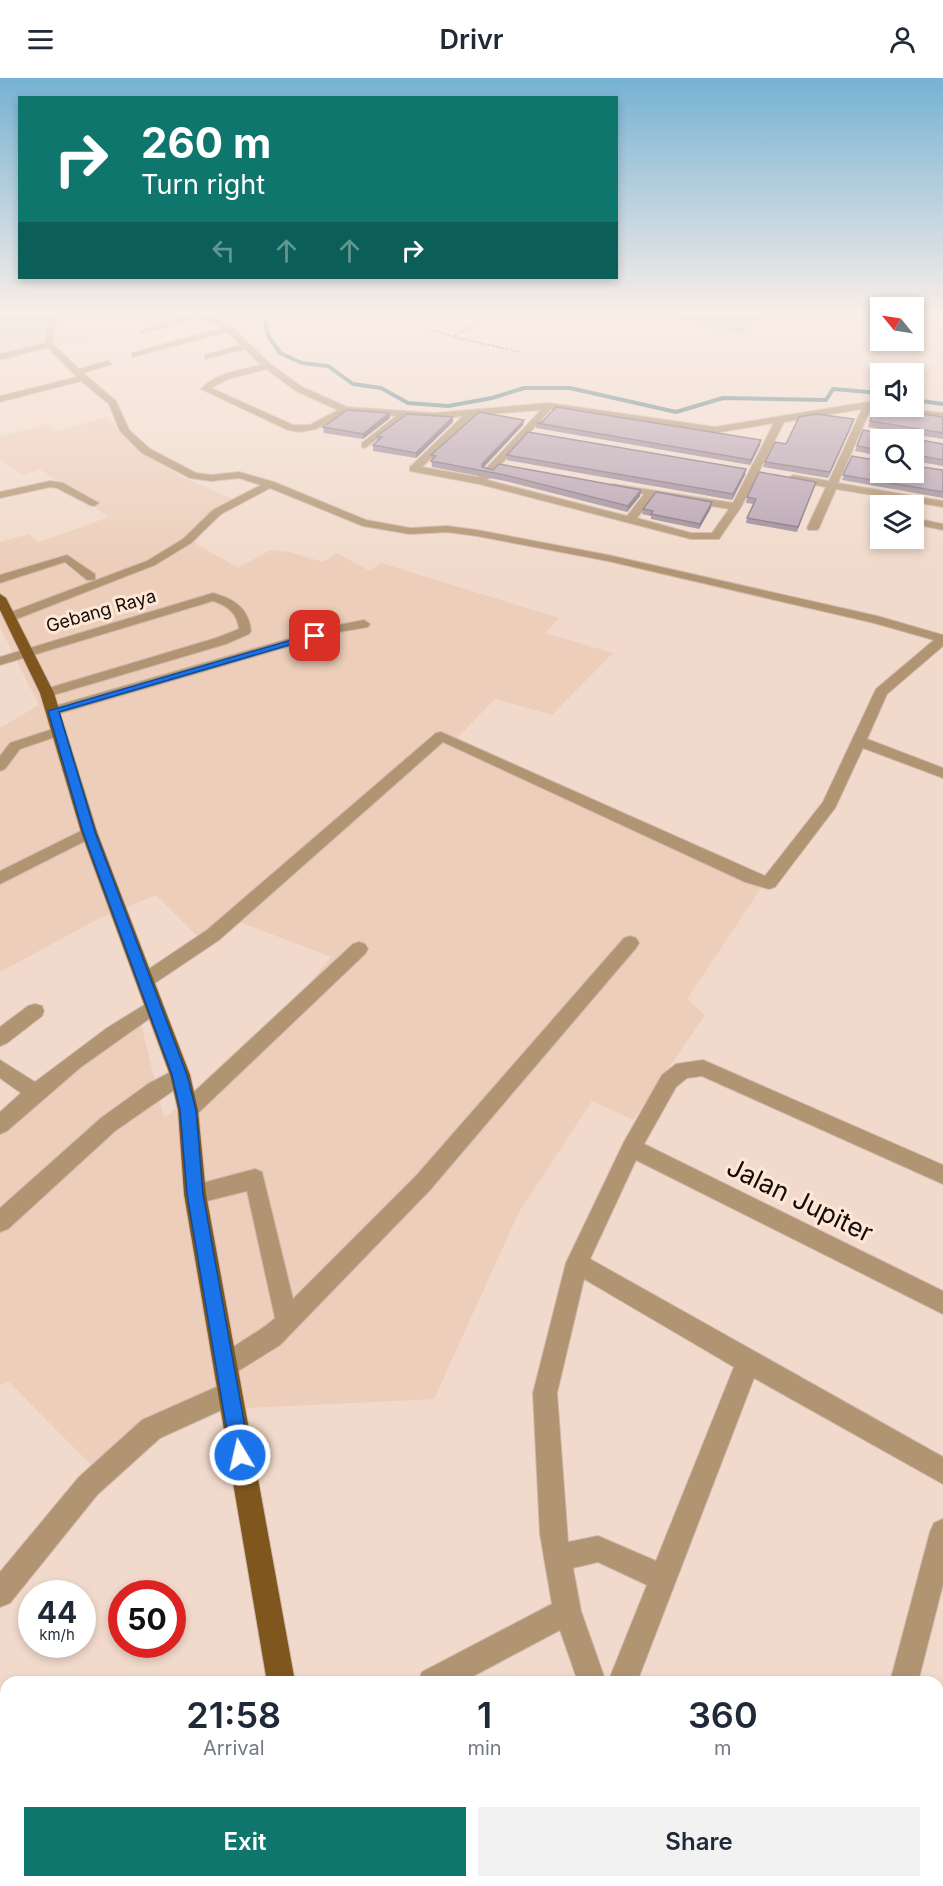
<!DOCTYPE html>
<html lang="en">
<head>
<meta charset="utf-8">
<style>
	:root { --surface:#fff; --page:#f2f2f3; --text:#1f2937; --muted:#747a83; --accent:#0f766e }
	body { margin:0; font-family:Inter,sans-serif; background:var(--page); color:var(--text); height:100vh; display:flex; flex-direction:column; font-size:22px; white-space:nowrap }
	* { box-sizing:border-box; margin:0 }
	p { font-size:20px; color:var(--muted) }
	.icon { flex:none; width:33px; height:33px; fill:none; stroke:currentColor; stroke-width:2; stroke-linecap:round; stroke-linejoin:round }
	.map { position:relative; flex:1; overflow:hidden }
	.panel { position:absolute; left:0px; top:1598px; width:944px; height:212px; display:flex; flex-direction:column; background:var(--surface); border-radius:18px 18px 0 0; box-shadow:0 3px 9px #0003 }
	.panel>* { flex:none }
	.hud { position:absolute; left:18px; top:18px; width:600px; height:183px; border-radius:0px; box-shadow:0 3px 9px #0003; background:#0f766e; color:#fff; overflow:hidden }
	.needle { width:39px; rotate:300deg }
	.tools { position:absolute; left:870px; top:219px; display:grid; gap:12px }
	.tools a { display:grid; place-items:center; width:54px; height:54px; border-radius:0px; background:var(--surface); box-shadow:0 3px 9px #0003; font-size:30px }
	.speed { position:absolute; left:18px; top:1502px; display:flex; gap:12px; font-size:30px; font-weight:700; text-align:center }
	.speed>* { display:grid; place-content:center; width:78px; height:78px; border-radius:50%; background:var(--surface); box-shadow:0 3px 9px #0003; line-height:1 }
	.speed small { font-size:15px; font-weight:400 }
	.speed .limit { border:9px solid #d22; background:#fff; color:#111 }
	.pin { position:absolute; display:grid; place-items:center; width:51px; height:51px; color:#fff; margin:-26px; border-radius:12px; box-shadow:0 3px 9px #0006 }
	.me { position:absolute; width:66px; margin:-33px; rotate:351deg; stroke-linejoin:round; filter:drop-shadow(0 0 4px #0008) }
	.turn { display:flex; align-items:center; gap:21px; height:126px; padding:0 24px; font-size:27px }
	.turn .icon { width:78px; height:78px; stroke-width:2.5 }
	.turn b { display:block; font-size:42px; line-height:51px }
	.lanes { display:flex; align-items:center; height:57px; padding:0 24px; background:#0003; justify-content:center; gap:30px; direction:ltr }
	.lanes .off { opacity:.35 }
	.eta { display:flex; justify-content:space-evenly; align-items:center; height:102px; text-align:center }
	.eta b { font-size:36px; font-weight:600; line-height:42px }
	.cta { display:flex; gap:12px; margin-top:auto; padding:12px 24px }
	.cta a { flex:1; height:69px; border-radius:0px; background:var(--accent); color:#fff; font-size:24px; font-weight:600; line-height:69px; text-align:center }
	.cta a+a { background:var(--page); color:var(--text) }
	header { display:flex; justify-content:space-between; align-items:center; height:78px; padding:0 24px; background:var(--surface); font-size:27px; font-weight:600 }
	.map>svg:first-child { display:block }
	.built { fill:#ecceba }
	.green { fill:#a8ccae }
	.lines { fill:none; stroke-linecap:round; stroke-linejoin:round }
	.stream { stroke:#4f7d80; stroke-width:4 }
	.minor-casing { stroke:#ceb9ac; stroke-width:2 }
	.major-casing { stroke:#ceb9ac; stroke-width:2 }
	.path { stroke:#7e6f65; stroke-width:1.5; stroke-dasharray:3 1.5; stroke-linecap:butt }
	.minor { fill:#b19472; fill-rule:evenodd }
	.major { fill:#7f571e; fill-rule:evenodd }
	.wall { fill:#9d8c9a }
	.shaded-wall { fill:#80727d }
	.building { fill:#b7a3b3; stroke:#80727d; stroke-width:1.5 }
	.route { fill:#1a73e8; stroke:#114b97; stroke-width:1.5 }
	.labels { text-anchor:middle; stroke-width:6; stroke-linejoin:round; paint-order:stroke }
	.far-street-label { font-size:18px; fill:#140c07; stroke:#ffe7d8 }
	.near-street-label { font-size:26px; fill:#140c07; stroke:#ffe7d8 }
</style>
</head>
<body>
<header><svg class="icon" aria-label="menu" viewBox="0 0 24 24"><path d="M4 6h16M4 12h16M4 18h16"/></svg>Drivr<svg class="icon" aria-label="person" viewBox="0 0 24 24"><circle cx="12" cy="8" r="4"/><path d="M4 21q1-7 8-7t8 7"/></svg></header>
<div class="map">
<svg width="943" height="1808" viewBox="0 0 943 1808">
	<rect width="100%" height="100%" fill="#f1dacb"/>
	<!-- built -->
	<path class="built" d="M 45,235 L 139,235 L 137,236 L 153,250 L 92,265 L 41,272 L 0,284 L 0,253 L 16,261 L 45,255 Z
		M 107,339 L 140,375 L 181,398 L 239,424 L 208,442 L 195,465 L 238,490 L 270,472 L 289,474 L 323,484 L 336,475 L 370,493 L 381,485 L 559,540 L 545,555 L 613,575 L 552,637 L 495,621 L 457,660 L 765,804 L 687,921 L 705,937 L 633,1042 L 592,1023 L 519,1134 L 434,1321 L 190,1333 L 98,1394 L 9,1304 L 0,1307 L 0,1048 L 46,1006 L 141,946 L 164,1040 L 264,959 L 331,879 L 227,839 L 201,862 L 156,817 L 96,842 L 0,894 L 0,650 L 39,627 L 0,549 L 0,464 L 28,456 L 39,464 L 109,439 L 40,391 L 23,397 L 0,381 L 0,359 L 48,346 L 57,353 Z"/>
	<!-- green -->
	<path class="green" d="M 0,235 L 45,235 L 45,255 L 16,261 L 0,253 Z
		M 656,235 L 767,235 L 742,256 Z"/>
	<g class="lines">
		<!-- stream -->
		<path class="stream" d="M 256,235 L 263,237 L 269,259 L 280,275 L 302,285 L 328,288 L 353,306 L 381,310 L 408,325 L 448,328 L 492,320 L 524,310 L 570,310 L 676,334 L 723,320 L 826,322 L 833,311 L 880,315
			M 914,322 L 943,326"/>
		<defs>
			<path id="minor" d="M 49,235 L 57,235 L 53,266 L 79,291 L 108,283 L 112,286 L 83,295 L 116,323 L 129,352 L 150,371 L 196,395 L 211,397 L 239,394 L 274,404 L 366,442 L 410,450 L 447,448 L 477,452 L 608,477 L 877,538 L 943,557 L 943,568 L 887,616 L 867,661 L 943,690 L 943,700 L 863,670 L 835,730 L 775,809 L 769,811 L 745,804 L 443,664 L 219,862 L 152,907 L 146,909 L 140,907 L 137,902 L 140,897 L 207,852 L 436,655 L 441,654 L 765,798 L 823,724 L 876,611 L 934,562 L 874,545 L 608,483 L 477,458 L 447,454 L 410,456 L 363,448 L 270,410 L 221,436 L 191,465 L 155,487 L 14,542 L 6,542 L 4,539 L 6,536 L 147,483 L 183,461 L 213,432 L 261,407 L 239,400 L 211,403 L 190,400 L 142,375 L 120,353 L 109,326 L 81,303 L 0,324 L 0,318 L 77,299 L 47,269 L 0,282 L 0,276 L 45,265 Z
				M 193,235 L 203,235 L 232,249 L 270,286 L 302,309 L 347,329 L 434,335 L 549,325 L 715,349 L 868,324 L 880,326 L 880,328 L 943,335 L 943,341 L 871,330 L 838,405 L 943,423 L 943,429 L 836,411 L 819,450 L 817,452 L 809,452 L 807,450 L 826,409 L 793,403 L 788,400 L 793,397 L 829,403 L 862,331 L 784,344 L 741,429 L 719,461 L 691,461 L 479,406 L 410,393 L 410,389 L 463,338 L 434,341 L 406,339 L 365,370 L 362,369 L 362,365 L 396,338 L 347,335 L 316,351 L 299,354 L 288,352 L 201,311 C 215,295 241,292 261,287 L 245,271 L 205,281 L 205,277 L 241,267 L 227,254 L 132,279 L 132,275 L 222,250 L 199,239 L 144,255 L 140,253 ZM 266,291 L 296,313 L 338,332 L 310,347 L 293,347 L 211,310 L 228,301 ZM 551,331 L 715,355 L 774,345 L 733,425 L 613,406 L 613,410 L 644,416 L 627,438 L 487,402 ZM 541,332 L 478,399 L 422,389 L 475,337 ZM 654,418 L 729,431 L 712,455 L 691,455 L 637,440 Z
				M 50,403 L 63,405 L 99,425 L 94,428 L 90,427 L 57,410 L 50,409 L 0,420 L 0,414 Z
				M 914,440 L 943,446 L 943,452 L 914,446 Z
				M 898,460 L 909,460 L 906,469 L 898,469 Z
				M 67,477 L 95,496 L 95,502 L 87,502 L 65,484 L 0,505 L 0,497 Z
				M 213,515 C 234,521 249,530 251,553 L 249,556 L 226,566 L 47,619 L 40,615 L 42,612 L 216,560 L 239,551 C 237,535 228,528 213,523 L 0,587 L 0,579 Z
				M 364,542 L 370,546 L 368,549 L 339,554 L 58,636 L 48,636 L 46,633 L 48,630 L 333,548 Z
				M 59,649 L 64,650 L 66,653 L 64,656 L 20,671 L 5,691 L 0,693 L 0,678 L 10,665 Z
				M 89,749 L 95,750 L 97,754 L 95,758 L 0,806 L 0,793 Z
				M 630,858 L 636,860 L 639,865 L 636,870 L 430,1112 L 280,1267 L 227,1300 L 219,1296 L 215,1288 C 223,1270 259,1256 275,1240 L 247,1113 L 195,1126 L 187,1123 L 184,1116 L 187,1109 L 255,1091 L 262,1094 L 293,1221 L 416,1098 L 624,860 Z
				M 359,864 L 365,866 L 368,871 L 365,876 L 195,1038 L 188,1041 L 181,1038 L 178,1032 L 181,1026 L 353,866 Z
				M 154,921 L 160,923 L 163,928 L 160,933 L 81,989 L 7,1053 L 0,1056 L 0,1034 L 21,1015 L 0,1000 L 0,982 L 35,1004 L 107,950 Z
				M 35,926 L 42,928 L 44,933 L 42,938 L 7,965 L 0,968 L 0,949 L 28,928 Z
				M 703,982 L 943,1087 L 943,1106 L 702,998 L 687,1000 L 676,1009 L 644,1066 L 943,1213 L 943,1236 L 636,1082 L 590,1181 L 943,1379 L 943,1406 L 754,1300 L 637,1604 L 608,1604 L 647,1507 L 598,1484 L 573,1490 L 581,1533 L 606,1604 L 578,1604 L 560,1552 L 462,1604 L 418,1604 L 422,1594 L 552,1526 L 540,1456 L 533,1315 L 566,1185 L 624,1064 L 662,997 L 676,986 ZM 584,1201 L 734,1289 L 656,1483 L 598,1458 L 568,1464 L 557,1315 Z
				M 180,989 L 187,991 L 190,997 L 187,1003 L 115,1053 L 8,1151 L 0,1154 L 0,1130 L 101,1040 L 148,1006 Z
				M 230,1303 L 239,1306 L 242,1315 L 239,1324 L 160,1360 L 97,1417 L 10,1525 L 0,1529 L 0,1494 L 79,1399 L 142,1342 Z
				M 943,1441 L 943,1506 L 918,1604 L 890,1604 L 930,1454 L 934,1445 Z
				M 262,1803 L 297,1803 L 295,1808 L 260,1808 Z
				M 761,1803 L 798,1803 L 800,1808 L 763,1808 Z
				M 831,1803 L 864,1803 L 862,1808 L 829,1808 Z"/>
			<path id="major" d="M 0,516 L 6,520 L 54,615 L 97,754 L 190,997 L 198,1032 L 206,1116 L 295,1604 L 267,1604 L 184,1116 L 178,1032 L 170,997 L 81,754 L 40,615 L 0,532 Z
				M 305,1803 L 337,1803 L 338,1808 L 306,1808 Z"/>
		</defs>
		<!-- minor casing -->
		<use href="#minor" class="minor-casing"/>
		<!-- major casing -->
		<use href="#major" class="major-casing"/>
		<!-- path -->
		<path class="path" d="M 427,250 L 454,259 L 520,274
			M 454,258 L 497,235"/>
		<!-- minor -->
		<use href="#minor" class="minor"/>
		<!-- major -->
		<use href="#major" class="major"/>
	</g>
	<!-- wall -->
	<path class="wall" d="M 453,339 L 453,344 L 416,380 L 373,373 L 373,367 L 377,364 L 377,358 Z
		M 943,339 L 943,361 L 868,349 L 870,343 Z
		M 390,340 L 363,361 L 324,355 L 323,349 Z
		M 524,342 L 523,347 L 484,389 L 493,392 L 641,412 L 640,418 L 627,434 L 505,403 L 432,389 L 431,377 Z
		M 537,345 L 761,362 L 760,367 L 750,387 L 536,350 Z
		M 852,347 L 828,400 L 763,389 L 765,384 L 786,366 Z
		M 863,352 L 943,366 L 943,388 L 914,383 L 915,388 L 943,392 L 943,420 L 842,402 L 852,378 L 880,383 L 880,394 L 914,394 L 914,362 L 880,362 L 880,378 L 855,373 Z
		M 507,377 L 745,397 L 732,422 L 507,382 Z
		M 814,409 L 797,454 L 746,445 L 747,440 L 754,426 L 746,425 L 747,419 Z
		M 711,430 L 699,451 L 651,441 L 651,438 L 642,436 L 643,431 Z"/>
	<!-- shaded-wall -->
	<path class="shaded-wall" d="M 389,335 L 390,340 L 363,361 L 363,356 Z
		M 453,339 L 453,344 L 416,380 L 416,375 Z
		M 854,341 L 852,347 L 828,400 L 830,394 Z
		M 524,342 L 523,347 L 482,391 L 482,386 Z
		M 761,362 L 760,367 L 750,387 L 751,382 Z
		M 746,391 L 745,397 L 732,422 L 733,416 Z
		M 641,412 L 640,418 L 627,434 L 628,428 Z
		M 712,424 L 711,430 L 699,451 L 700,446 Z"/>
	<!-- building -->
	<path class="building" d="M 556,329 L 761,362 L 751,382 L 537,345 L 542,344 Z
		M 876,329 L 943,339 L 943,355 L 870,343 Z
		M 347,332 L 389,335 L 363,356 L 323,349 Z
		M 479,334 L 524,342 L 482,386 L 482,389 L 493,392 L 499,386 L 641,412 L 628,428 L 505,397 L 431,383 L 436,378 L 431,377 Z
		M 407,336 L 453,339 L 416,375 L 373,367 L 382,359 L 377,358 Z
		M 816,336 L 854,341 L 830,394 L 765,384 L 775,364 L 786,366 L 799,339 Z
		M 863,352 L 943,366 L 943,382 L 916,377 L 914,380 L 915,388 L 943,392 L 943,414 L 843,397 L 852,378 L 880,383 L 880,394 L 914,394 L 914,362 L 880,362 L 880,372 L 857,368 Z
		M 528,354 L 746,391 L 733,416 L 507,377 Z
		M 759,394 L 816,404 L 798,449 L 747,440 L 756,421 L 747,419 Z
		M 656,414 L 712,424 L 700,446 L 651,436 L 653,433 L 643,431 Z"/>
	<!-- sky -->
	<linearGradient id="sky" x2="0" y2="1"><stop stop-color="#75b2d3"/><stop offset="0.48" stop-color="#f9eee8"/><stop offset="1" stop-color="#f9eee8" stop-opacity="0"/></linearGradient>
	<rect width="943" height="488" fill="url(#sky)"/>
	<!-- route -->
	<path class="route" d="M 312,556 L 320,558 L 59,634 L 95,754 L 187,997 L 196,1032 L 203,1116 L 250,1377 L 247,1384 L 240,1387 L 234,1384 L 231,1377 L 187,1116 L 180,1032 L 172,997 L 83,754 L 48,633 Z"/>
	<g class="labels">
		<!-- far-street labels -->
		<g class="far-street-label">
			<text transform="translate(101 533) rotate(-16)" y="6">Gebang Raya</text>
		</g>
		<!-- near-street labels -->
		<g class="near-street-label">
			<text transform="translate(800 1122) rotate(26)" y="9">Jalan Jupiter</text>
		</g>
	</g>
</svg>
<div class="tools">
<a><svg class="needle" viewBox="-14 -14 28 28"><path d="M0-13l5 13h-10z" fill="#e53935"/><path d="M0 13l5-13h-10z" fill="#747a83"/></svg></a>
<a><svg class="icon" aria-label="sound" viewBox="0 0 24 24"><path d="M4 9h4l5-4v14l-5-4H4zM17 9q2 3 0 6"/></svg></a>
<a><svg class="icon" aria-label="search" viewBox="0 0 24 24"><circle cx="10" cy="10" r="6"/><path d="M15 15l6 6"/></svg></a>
<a><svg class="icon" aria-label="layers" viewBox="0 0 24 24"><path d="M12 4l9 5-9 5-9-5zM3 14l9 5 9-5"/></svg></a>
</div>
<div class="speed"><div>44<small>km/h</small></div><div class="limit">50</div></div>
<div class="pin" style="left:315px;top:558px;background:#d93025"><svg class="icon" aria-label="arrive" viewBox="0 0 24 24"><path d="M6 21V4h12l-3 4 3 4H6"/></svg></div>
<svg class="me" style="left:240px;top:1377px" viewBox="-20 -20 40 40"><circle r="17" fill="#1a73e8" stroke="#fff" stroke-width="3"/><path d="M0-11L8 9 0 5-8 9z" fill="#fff"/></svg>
<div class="hud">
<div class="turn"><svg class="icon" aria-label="right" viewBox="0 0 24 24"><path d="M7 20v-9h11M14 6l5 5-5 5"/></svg><div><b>260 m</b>Turn right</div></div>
<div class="lanes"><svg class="icon off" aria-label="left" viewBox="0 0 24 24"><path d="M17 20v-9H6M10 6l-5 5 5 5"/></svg><svg class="icon off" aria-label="ahead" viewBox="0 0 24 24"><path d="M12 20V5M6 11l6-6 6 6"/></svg><svg class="icon off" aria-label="ahead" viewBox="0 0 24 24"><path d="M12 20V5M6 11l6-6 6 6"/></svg><svg class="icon" aria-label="right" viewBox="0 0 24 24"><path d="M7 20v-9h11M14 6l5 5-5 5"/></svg></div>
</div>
<section class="panel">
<div class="eta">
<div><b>21:58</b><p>Arrival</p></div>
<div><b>1</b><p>min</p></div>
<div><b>360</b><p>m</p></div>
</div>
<div class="cta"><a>Exit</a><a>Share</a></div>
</section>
</div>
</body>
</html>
